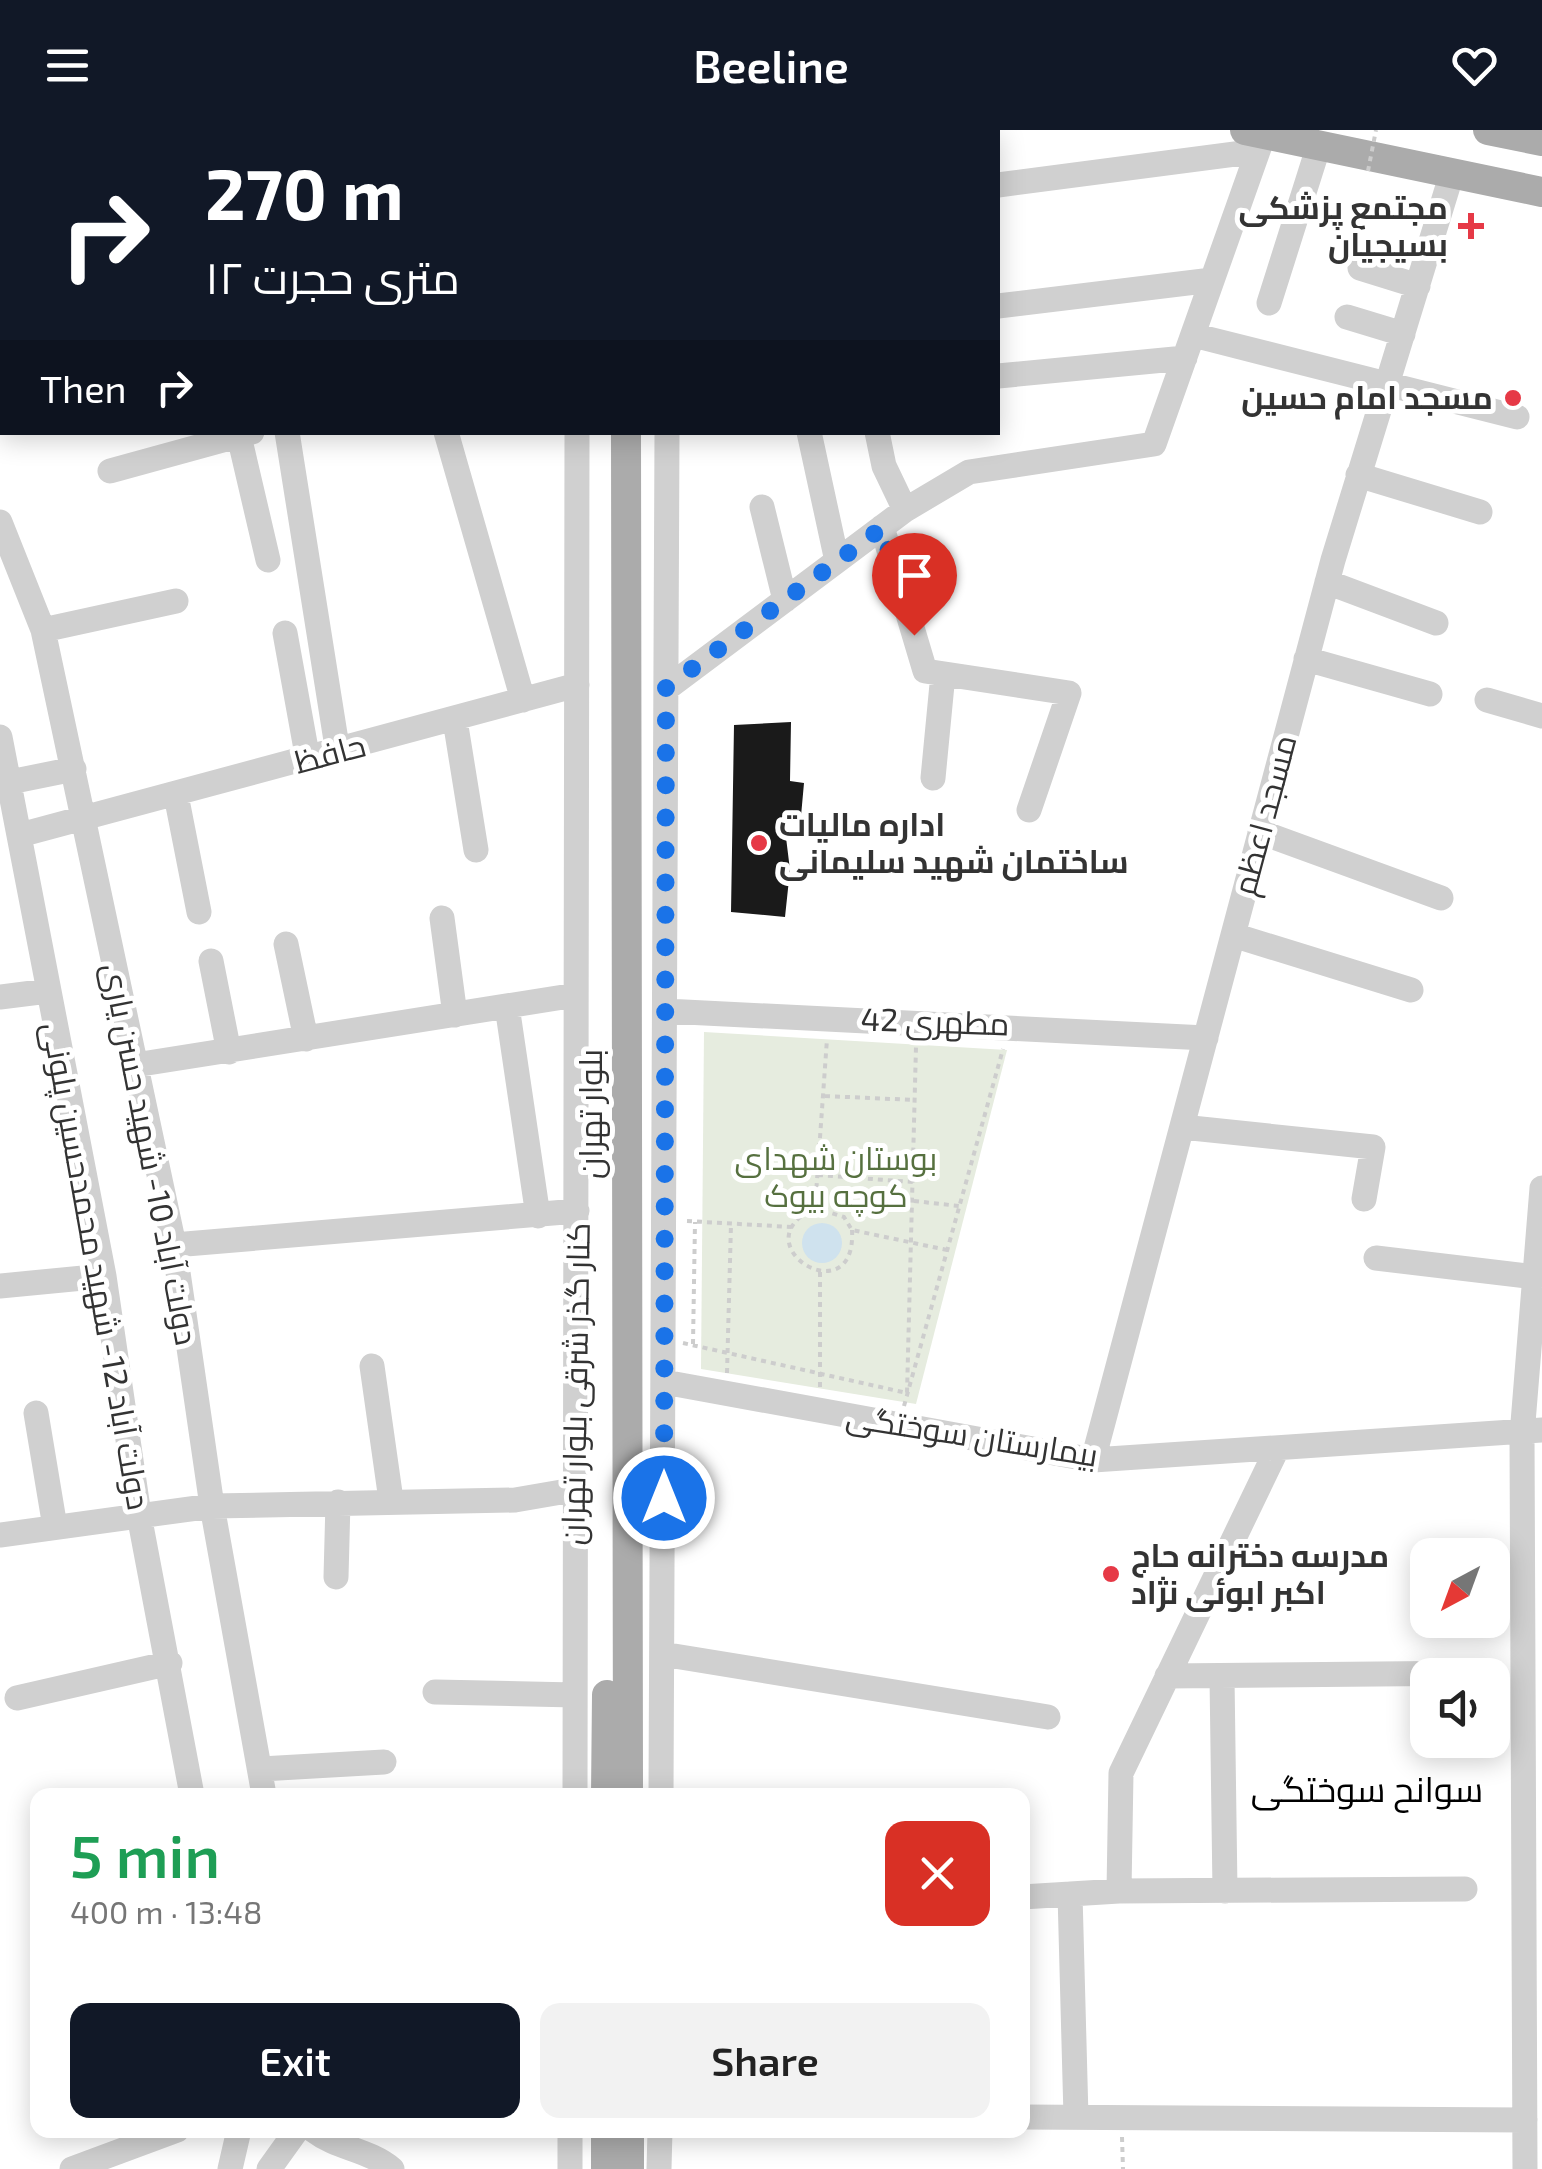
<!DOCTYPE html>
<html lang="en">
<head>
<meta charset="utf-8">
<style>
	:root { --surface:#fff; --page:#f2f2f2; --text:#222; --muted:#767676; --accent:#111827 }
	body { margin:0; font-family:"Exo 2",Cairo,sans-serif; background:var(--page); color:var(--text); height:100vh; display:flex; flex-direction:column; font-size:38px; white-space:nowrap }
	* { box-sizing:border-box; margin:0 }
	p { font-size:32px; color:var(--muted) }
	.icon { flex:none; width:55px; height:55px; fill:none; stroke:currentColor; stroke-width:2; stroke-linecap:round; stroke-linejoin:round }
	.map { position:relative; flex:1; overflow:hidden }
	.sheet { position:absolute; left:30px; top:1658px; width:1000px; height:350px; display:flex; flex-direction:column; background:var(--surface); border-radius:20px; box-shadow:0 5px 25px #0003 }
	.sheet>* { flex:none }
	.top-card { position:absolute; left:0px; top:0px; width:1000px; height:305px; box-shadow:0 5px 25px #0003; background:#111827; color:#fff; overflow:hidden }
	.needle { width:65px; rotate:221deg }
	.tools { position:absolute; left:1410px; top:1408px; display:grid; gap:20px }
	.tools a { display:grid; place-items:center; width:100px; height:100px; border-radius:20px; background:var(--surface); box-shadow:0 5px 25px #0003; font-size:50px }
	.pin { position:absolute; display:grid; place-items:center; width:85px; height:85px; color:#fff; margin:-102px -42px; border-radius:50% 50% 50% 0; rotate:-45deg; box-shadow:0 0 10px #0007 }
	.pin .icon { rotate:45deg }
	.me { position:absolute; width:110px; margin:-55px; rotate:0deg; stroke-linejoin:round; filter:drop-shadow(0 0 8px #0008) }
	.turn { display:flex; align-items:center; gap:35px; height:210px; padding:0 40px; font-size:45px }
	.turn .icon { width:130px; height:130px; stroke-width:2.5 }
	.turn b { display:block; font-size:70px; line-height:85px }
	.then { display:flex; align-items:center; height:95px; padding:0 40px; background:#0003; gap:20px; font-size:38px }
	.round { display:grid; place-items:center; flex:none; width:105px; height:105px; border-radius:20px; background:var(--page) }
	.summary { display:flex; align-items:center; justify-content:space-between; height:170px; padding:0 40px }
	h1 { font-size:60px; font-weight:600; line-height:75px; color:#1e9e55 }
	.cta { display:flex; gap:20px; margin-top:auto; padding:20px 40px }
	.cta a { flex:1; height:115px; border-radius:20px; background:var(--accent); color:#fff; font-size:40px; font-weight:600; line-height:115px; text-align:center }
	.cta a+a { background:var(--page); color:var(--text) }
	header { display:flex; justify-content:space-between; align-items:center; height:130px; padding:0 40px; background:var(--accent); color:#fff; font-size:45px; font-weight:600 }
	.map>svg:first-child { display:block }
	.green { fill:#e6ecdf }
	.water { fill:#cfe2ee }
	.building { fill:#1a1a1a }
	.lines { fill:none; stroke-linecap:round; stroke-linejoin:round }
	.path { stroke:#cdcdcd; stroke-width:4; stroke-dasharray:5 5; stroke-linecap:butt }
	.minor { stroke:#d0d0d0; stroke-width:25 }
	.major { stroke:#ababab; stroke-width:30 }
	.path-bridge { stroke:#cdcdcd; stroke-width:4; stroke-dasharray:5 5; stroke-linecap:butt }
	.route { stroke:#1a73e8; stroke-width:18; stroke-dasharray:0 32.4 }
	.poi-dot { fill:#e63946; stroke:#fff; stroke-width:4 }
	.labels { text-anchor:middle; stroke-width:10; stroke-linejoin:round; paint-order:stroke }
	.poi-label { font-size:32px; font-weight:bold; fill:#333; stroke:#fff; text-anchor:end }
	.street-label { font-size:32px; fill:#333; stroke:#fff }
	.park-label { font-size:32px; fill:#56703f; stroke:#fff }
	.neighbourhood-label { font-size:35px; fill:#000; stroke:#fff }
</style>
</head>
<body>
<header><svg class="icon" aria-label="menu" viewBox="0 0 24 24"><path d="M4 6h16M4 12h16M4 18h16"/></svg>Beeline<svg class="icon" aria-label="heart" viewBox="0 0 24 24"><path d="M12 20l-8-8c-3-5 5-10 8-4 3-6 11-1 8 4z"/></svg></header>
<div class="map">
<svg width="1542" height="2039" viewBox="0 0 1542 2039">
	<rect width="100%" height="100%" fill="#fff"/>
	<!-- green -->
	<path class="green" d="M 704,902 L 1007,920 L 916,1274 L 701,1239 Z"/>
	<!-- water -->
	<path class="water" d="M802 1113a20 20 0 1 1 40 0a20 20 0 1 1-40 0Z"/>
	<!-- building -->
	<path class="building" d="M 791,592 L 790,651 L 804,653 L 801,686 L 783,683 L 790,740 L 785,787 L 731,782 L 734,595 Z"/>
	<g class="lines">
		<!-- path -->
		<path class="path" d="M 825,966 L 915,970
			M 818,1045 L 913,1052
			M 914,1071 L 959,1076
			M 815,1078 L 827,909
			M 687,1091 L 792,1097
			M 852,1100 C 857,1187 737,1114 815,1078 L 844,1087 L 852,1100 L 947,1120
			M 820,1142 L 820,1258
			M 683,1213 L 907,1263 L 916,916
			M 693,1214 L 695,1092
			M 727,1243 L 731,1094
			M 904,1276 L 1003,919
			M 1122,2007 L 1123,2039"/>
		<!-- minor -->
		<path class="minor" d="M 388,0 L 388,2
			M 491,0 L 491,2
			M 816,0 L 817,2
			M 929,0 L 930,2
			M 578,2 L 578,0
			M 668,2 L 668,0
			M 998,55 L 1258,21
			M 1360,138 L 1418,156
			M 1269,173 L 1319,15
			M 998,176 L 1212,150
			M 1347,187 L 1403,204
			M 1193,205 L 1517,287
			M 998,246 L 1185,228
			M 287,302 L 338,623
			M 446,302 L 523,570
			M 809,302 L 837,431
			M 877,302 L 884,336 L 905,380
			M 239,306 L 268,430
			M 110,341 L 252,302
			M 1358,345 L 1480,382
			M 762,377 L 785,470
			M 0,392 L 43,500 L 174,1115 L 212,1376 L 264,1665
			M 882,397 L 925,541 L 1069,563 L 1029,680
			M 1327,452 L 1436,493
			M 43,500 L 176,471
			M 285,503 L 308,630
			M 1306,529 L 1430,564
			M 666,559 L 905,380 L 969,342 L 1154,314 L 1264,4
			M 1487,570 L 1542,586
			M 455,590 L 476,720
			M 0,607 L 104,1146 L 139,1385 L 192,1665
			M 933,648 L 943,544
			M 0,654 L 74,639
			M 176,665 L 199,782
			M 1260,702 L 1441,768
			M 20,705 L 577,555
			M 442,788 L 455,885
			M 1233,805 L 1411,860
			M 286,814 L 306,909
			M 211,831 L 229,922
			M 0,867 L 48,861
			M 507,876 L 538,1086
			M 665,881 L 1206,908
			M 135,935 L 576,865
			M 1182,997 L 1373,1017 L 1364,1069
			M 174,1115 L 577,1081
			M 1376,1128 L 1535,1147
			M 0,1156 L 104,1146
			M 372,1236 L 391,1370
			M 664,1252 L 1093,1330 L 1542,1300
			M 36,1283 L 55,1397
			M 1093,1330 L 1333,430 L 1452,43
			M 0,1405 L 212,1376 L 515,1370 L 573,1360
			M 336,1447 L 338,1372
			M 662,1524 L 1048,1587
			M 1167,1546 L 1486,1543
			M 1222,1547 L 1225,1761
			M 435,1562 L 575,1565
			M 17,1568 L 170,1533
			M 261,1639 L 384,1632
			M 575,1665 L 577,302
			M 661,1665 L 667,302
			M 1119,1761 L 1121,1643 L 1277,1319
			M 1070,1764 L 1076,1987
			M 1022,1767 L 1119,1761 L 1465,1759
			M 1022,1987 L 1525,1990
			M 313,2000 C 338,2019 368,2019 392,2039
			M 72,2039 L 177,2000
			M 230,2039 L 239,2000
			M 269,2039 L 297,2000
			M 570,2039 L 570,2000
			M 659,2039 L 660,2000
			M 1525,2039 L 1522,1305 L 1542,1058"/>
		<!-- major -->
		<path class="major" d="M 8,0 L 9,2
			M 1245,0 L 1542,62
			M 1488,0 L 1542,11
			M 88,2 L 93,0
			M 611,2 L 611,0
			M 636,2 L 636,0
			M 0,45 L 2,44
			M 626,302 L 628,1665
			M 606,1665 L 607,1565
			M 629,2000 L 629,2039
			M 606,2039 L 606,2000"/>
		<!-- path-bridge -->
		<path class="path-bridge" d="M 1368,41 L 1376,0"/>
	</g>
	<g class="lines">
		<!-- route -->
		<path class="route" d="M 664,1368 L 666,558 L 882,398 L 914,505"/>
	</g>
	<!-- markers -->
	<g class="poi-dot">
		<path d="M1466 81h10v10h10v10h-10v10h-10v-10h-10v-10h10z"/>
		<circle cx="1513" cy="268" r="10"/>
		<circle cx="759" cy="713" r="10"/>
		<circle cx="1111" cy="1444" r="10"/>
	</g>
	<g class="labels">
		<!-- poi labels -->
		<g class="poi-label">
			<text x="1448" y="89">مجتمع پزشکی<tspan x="1448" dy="37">بسیجیان</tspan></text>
			<text x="1493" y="279">مسجد امام حسین</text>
			<text x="779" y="706" text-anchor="start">اداره مالیات<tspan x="779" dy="37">ساختمان شهید سلیمانی</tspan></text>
			<text x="1131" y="1437" text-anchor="start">مدرسه دخترانه حاج<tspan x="1131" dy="37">اکبر ابوئی نژاد</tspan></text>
		</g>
		<!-- street labels -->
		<g class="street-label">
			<text transform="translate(330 624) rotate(-15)" y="11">حافظ</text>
			<text transform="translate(1265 685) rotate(-75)" y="11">مسجد اعظم</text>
			<text transform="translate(935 892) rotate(2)" y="11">مطهری 42</text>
			<text transform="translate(591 984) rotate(-90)" y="11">بلوار تهران</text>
			<text transform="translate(150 1024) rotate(79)" y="11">دولت آباد 10- شهید حسن یاری</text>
			<text transform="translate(96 1136) rotate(80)" y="11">دولت آباد 12- شهید محمدحسین پلونی</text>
			<text transform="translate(576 1254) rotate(-89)" y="11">کنار گذر شرقی بلوار تهران</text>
			<text transform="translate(972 1306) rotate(9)" y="11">بیمارستان سوختگی</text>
		</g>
		<!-- park labels -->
		<g class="park-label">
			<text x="836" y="1040">بوستان شهدای<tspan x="836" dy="37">کوچه بیوک</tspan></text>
		</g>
		<!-- neighbourhood labels -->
		<g class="neighbourhood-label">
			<text x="1367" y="1672">سوانح سوختگی</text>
		</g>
	</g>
</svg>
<div class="tools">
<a><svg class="needle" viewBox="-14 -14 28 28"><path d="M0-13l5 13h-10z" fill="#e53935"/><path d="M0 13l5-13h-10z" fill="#767676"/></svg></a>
<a><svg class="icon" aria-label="sound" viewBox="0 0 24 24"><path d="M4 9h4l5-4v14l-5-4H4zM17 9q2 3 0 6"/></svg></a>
</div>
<div class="pin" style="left:914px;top:505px;background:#d93025"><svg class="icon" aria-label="arrive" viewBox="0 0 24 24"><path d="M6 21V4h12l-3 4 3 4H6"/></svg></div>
<svg class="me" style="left:664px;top:1368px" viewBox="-20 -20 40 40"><circle r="17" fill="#1a73e8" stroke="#fff" stroke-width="3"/><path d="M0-11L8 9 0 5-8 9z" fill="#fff"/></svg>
<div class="top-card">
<div class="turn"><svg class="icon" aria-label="right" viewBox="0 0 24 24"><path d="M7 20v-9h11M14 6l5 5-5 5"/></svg><div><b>270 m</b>۱۲ متری حجرت</div></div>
<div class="then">Then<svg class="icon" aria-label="right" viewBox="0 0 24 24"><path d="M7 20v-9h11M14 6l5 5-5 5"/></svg></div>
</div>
<section class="sheet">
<div class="summary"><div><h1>5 min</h1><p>400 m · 13:48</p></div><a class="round" style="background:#d93025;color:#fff"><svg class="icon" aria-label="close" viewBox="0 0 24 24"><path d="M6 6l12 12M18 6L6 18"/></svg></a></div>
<div class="cta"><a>Exit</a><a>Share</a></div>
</section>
</div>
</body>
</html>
